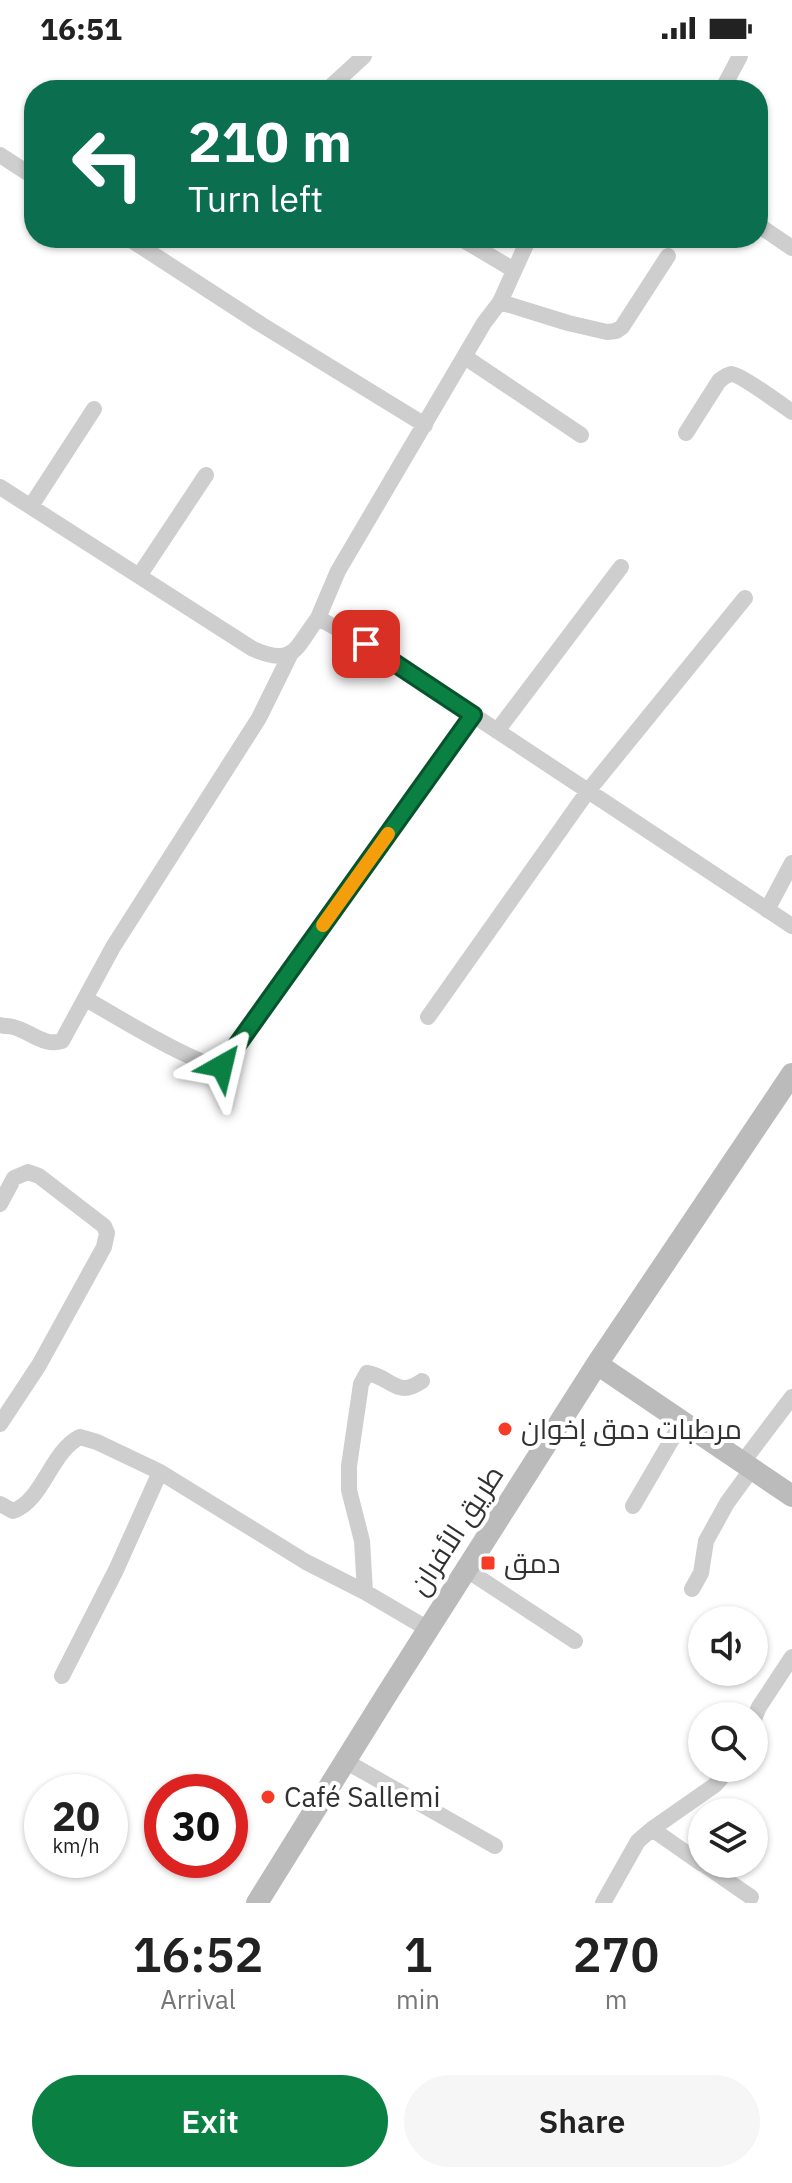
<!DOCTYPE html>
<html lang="en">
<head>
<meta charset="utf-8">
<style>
	:root { --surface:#fff; --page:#f6f6f6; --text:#222; --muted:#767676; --accent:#0b8043 }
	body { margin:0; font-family:"IBM Plex Sans",Cairo,sans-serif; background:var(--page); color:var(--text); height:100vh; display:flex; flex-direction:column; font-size:30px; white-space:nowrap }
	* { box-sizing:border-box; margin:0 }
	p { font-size:26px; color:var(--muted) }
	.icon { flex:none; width:44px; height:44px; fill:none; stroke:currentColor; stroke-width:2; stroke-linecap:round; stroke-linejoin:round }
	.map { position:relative; height:1847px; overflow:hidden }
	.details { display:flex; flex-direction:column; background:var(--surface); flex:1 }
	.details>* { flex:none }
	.hud { position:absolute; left:24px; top:24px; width:744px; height:168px; border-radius:32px; box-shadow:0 2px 6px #0004; background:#0b6e4f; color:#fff; overflow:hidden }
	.fabs { position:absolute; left:688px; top:1550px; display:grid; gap:16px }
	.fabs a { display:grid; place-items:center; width:80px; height:80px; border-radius:50%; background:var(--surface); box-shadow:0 2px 6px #0004; font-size:40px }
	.speed { position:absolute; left:24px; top:1718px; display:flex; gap:16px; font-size:40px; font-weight:700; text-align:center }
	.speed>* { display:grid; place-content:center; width:104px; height:104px; border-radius:50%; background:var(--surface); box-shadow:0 2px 6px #0004; line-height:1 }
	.speed small { font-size:20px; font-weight:400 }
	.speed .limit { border:12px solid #d22; background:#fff; color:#111 }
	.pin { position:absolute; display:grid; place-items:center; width:68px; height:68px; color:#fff; margin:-34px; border-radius:16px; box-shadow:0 4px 12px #0006 }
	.me { position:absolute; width:88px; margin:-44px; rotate:37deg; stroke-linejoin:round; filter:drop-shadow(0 0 6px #0008) }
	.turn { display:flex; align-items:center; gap:28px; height:168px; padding:0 32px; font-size:36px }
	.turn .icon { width:104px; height:104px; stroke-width:2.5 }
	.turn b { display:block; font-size:56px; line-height:68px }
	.eta { display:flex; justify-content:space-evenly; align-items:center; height:136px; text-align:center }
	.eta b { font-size:48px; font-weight:600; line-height:56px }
	.primary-button { display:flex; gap:16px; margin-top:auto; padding:16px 32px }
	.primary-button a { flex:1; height:92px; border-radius:48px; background:var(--accent); color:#fff; font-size:32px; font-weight:600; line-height:92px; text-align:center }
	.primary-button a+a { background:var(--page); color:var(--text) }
	.status { display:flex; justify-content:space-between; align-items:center; height:56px; padding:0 40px; background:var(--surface); direction:ltr }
	.status svg { height:22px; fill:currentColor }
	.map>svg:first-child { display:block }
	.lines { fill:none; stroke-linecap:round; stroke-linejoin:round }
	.street { stroke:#cecece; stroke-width:16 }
	.secondary { stroke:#bbb; stroke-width:22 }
	.route-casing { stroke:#07532c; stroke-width:20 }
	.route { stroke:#0b8043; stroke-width:14 }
	.slow { stroke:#f59e0b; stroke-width:14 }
	.poi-dot { fill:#f63a26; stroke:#fff; stroke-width:3 }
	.labels { text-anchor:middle; stroke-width:8; stroke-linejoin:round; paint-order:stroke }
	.poi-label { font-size:28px; fill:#313131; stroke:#fff; text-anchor:start }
	.street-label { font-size:28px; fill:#313131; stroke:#fff }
</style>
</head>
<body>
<div class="status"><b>16:51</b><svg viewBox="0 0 49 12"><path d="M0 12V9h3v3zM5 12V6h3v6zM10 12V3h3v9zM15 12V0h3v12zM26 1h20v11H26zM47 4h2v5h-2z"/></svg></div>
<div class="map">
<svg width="792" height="1847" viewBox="0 0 792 1847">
	<rect width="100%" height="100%" fill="#fff"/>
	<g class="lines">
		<!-- street -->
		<path class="street" d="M 327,34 L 364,0
			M 722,34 L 740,0
			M 0,99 L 34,121
			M 758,169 L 792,192
			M 128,182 L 262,269 L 425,369
			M 460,182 L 514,214
			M 500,246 L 529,182
			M 465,301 L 581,379
			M 686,377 L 719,325 C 723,322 726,319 731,318 C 740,318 782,349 792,356
			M 0,431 L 253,593 C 295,611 295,592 318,562 L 366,588 L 792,870
			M 31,450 L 94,353
			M 139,520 L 206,419
			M 318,562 L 338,515 L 484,267 L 500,246 L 568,267 L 607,276 L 616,275 L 622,271 L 668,200
			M 497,675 L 621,511
			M 767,854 L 792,807
			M 86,943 C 109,956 201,1013 222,1010 L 473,659
			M 428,961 L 588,735 L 745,542
			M 0,969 C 2,970 12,970 13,971 C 30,975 44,991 62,985 L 113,891 L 259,662 L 291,597
			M 0,1148 L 14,1122 L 28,1116 L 39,1120 L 104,1170 L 107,1177 L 104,1191 L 39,1309 L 0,1368
			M 742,1407 L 792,1341
			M 0,1448 L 13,1455 C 43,1445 51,1395 80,1381 L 97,1386 L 160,1416 L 306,1506 L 365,1536 L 428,1573
			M 633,1450 L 682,1366
			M 467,1514 L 575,1585
			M 692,1533 L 701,1517 L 706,1485 L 727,1447 L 751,1414
			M 365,1536 L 362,1485 L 349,1434 L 349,1410 L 361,1328 L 367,1317 C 392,1321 396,1343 422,1325
			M 62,1620 L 116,1514 L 160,1416
			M 754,1663 L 759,1651 L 792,1601
			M 345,1705 L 495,1790
			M 652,1773 L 702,1808
			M 703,1808 L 751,1841
			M 603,1847 L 638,1785 L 652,1773 L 715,1729 L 730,1712"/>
		<!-- secondary -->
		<path class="secondary" d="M 597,1308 L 792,1440
			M 257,1847 L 387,1638 L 597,1308 L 792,1018"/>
	</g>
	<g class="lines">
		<defs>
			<path id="route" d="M 222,1010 L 473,659 L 366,588"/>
		</defs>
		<!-- route casing -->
		<use href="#route" class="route-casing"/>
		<!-- route -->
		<use href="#route" class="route"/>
		<!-- slow -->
		<path class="slow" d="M 323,869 L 388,778"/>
	</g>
	<!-- markers -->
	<g class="poi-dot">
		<circle cx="505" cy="1373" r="8"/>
		<rect x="480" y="1499" width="16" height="16" rx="4"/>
		<circle cx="268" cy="1741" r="8"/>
	</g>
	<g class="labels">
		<!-- poi labels -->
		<g class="poi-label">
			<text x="521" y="1383">مرطبات دمق إخوان</text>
			<text x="504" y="1517">دمق</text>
			<text x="284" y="1751">Café Sallemi</text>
		</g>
		<!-- street labels -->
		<g class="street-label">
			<text transform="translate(456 1474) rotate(-57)" y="10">طريق الأفران</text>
		</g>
	</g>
</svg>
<div class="fabs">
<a><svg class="icon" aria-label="sound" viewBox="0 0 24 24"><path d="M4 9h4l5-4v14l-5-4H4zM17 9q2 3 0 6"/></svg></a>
<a><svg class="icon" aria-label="search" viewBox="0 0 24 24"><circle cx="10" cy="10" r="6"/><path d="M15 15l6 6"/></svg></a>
<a><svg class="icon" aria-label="layers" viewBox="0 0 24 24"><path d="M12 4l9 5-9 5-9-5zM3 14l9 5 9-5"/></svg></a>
</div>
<div class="speed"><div>20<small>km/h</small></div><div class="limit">30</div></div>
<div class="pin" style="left:366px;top:588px;background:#d93025"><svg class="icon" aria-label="arrive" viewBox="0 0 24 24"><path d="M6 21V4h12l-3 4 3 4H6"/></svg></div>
<svg class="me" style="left:222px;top:1010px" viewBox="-20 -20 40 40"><path d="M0-17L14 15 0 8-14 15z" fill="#0b8043" stroke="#fff" stroke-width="4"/></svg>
<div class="hud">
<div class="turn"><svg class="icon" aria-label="left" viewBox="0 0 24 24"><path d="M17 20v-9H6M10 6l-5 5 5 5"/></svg><div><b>210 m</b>Turn left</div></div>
</div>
</div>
<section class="details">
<div class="eta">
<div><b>16:52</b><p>Arrival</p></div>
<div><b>1</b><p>min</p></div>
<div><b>270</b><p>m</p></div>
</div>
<div class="primary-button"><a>Exit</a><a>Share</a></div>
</section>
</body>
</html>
